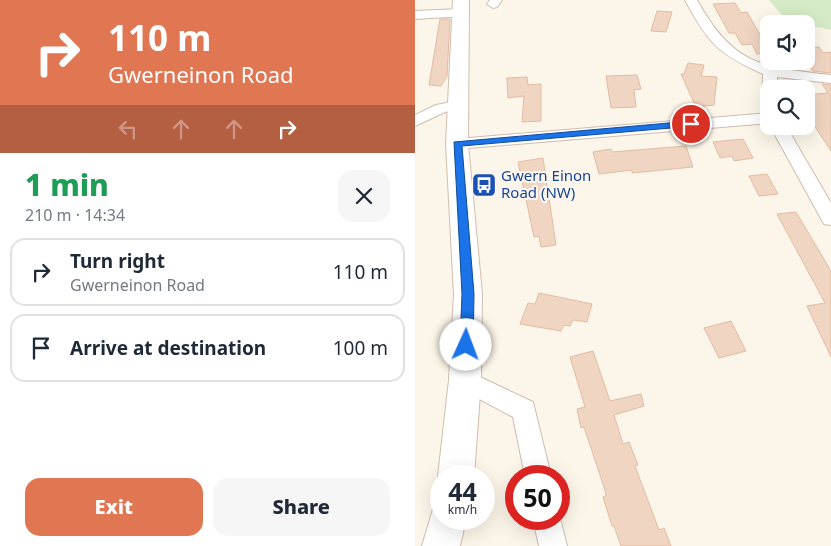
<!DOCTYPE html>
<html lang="en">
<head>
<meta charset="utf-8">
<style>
	:root { --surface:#fff; --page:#f6f6f7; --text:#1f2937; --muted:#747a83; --line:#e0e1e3; --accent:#e17653 }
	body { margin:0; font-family:"Noto Sans",sans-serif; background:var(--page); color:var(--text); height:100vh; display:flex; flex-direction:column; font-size:19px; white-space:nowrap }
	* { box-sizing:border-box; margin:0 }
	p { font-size:16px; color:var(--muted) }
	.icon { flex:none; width:28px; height:28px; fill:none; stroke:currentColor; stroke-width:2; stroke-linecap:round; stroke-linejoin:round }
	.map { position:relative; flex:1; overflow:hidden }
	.side { display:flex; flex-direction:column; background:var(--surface); width:415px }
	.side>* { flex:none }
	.guide { background:#e17653; color:#fff; overflow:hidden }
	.controls { position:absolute; left:345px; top:15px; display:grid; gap:10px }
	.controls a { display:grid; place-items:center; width:55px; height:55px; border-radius:10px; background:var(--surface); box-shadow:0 5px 20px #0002; font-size:25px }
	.speed { position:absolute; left:15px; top:465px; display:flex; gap:10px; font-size:25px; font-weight:700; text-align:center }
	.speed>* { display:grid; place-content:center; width:65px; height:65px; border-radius:50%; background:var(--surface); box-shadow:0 5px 20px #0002; line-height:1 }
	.speed small { font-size:12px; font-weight:400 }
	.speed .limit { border:8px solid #d22; background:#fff; color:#111 }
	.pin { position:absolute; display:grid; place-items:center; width:42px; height:42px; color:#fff; margin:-21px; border:2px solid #fff; border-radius:50%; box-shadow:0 1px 5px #0007 }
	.me { position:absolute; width:55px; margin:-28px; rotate:2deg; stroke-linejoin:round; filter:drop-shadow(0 0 4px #0008) }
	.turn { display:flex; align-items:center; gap:18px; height:105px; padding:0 25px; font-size:22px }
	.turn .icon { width:65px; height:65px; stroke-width:2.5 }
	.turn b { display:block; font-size:35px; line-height:42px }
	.lanes { display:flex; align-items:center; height:48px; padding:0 25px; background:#0003; justify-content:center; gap:25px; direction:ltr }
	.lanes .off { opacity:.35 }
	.round { display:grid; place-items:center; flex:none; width:52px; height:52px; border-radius:15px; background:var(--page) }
	.overview { display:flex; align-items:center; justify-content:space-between; height:85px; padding:0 25px }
	h1 { font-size:30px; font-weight:800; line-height:38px; color:#1e9e55 }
	.action { display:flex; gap:10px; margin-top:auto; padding:10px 25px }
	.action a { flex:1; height:58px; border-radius:15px; background:var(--accent); color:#fff; font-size:20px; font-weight:800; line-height:58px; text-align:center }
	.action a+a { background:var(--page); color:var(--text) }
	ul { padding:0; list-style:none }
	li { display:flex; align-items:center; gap:15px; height:68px; margin:0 10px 8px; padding:0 15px; border:2px solid var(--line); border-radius:15px }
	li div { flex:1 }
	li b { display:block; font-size:19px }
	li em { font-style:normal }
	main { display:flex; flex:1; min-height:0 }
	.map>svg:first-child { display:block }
	.green { fill:#d5eac7 }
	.building { fill:#f0d5c2; stroke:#e2bca3 }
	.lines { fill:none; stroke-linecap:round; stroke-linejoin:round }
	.street-casing { stroke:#cebdaf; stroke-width:2 }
	.secondary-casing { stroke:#d0bead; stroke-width:2 }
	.street { fill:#fff; fill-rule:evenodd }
	.secondary { fill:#fff; fill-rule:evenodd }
	.route { fill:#1a73e8; stroke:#114b97 }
	.labels { text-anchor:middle; stroke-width:4; stroke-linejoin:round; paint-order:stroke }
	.transit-label { font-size:15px; fill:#164399; stroke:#fef9f0; text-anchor:start }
</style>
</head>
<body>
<main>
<section class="side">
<div class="guide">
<div class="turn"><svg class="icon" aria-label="right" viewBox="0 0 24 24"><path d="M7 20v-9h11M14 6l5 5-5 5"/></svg><div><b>110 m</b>Gwerneinon Road</div></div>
<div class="lanes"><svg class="icon off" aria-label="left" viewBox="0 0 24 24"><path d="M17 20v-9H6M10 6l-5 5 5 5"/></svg><svg class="icon off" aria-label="ahead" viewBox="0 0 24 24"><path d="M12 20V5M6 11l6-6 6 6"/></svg><svg class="icon off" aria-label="ahead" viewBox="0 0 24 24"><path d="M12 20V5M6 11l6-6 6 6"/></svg><svg class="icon" aria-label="right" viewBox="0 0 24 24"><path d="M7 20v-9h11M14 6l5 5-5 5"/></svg></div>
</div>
<div class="overview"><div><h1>1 min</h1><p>210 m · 14:34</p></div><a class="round"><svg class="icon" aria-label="close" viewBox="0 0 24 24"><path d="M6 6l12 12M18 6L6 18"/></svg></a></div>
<ul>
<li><svg class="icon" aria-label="right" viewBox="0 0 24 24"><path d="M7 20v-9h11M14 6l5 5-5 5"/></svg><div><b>Turn right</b><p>Gwerneinon Road</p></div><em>110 m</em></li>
<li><svg class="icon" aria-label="arrive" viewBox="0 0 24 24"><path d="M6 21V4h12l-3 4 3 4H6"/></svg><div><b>Arrive at destination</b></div><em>100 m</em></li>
</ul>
<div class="action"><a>Exit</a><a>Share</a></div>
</section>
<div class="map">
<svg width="416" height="546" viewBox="0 0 416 546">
	<rect width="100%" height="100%" fill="#fcf5e9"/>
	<!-- green -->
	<path class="green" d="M 354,0 L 416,0 L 416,30 L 372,21 Z"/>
	<!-- building -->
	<path class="building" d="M 320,3 L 326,13 L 332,12 L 344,33 L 348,32 L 354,41 L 354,53 L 342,54 L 337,44 L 327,45 L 320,33 L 314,33 L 298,4 Z
		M 242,11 L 257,12 L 251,32 L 236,31 Z
		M 25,19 L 35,19 L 32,76 L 26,86 L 14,85 Z
		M 404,47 L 408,53 L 416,52 L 416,73 L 398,71 L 391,61 L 391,48 Z
		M 273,63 L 289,65 L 286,76 L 302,77 L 299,105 L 281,107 L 266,74 L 269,74 Z
		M 222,75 L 226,89 L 219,90 L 221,107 L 196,108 L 191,76 Z
		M 112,77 L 113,85 L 126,84 L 126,121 L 107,122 L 109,96 L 93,98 L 92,78 Z
		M 407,84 L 416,85 L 416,151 L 391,113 L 391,95 L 413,93 Z
		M 328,139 L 338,158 L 319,161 L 317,156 L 305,158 L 298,142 Z
		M 271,146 L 278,167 L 217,173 L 217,170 L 184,174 L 178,152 L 196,149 L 197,152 Z
		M 128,158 L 141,245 L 126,247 L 124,236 L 119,237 L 103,162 Z
		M 352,174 L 363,194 L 344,196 L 334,176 Z
		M 381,212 L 416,271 L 416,357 L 392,306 L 410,303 L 362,214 Z
		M 124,293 L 177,304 L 172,322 L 158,320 L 155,326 L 149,325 L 146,331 L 105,324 L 113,303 L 120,304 Z
		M 316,321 L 331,351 L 304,358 L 289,328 Z
		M 178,351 L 195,401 L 226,394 L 229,406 L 199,415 L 208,444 L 214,442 L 223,465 L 220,466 L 244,530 L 249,528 L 256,546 L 206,546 L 199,526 L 197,526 L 188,497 L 191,496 L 190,490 L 169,427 L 166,428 L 162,409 L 170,407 L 155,357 Z"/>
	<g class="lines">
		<defs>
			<path id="street" d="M 75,0 L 87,0 L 82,7 L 78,8 L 72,4 Z
				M 270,0 L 282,0 C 319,66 346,67 416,75 L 416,83 L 362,77 L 362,89 L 354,89 L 354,108 L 349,107 L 347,104 L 348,74 C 303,54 293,43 270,0 Z
				M 46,9 L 50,10 L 52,13 L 50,16 L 0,19 L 0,11 Z
				M 42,101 L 49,105 L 47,108 L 30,112 L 0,126 L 0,115 L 21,105 Z
				M 354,113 L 354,123 L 42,149 L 34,144 L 42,139 Z
				M 355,126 L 371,126 L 416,203 L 416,225 L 409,224 Z
				M 50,370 L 118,402 L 136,476 L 110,476 L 98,417 L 42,387 L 38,380 L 42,373 Z
				M 144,514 L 152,546 L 124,546 L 118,519 L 144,519 Z"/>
			<path id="secondary" d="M 38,0 L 54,0 L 53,144 L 67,294 L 66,380 L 59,476 L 26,476 L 26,483 L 23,476 L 34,380 L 39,294 L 31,144 Z
				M 26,503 L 26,519 L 51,519 L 45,546 L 7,546 L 19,506 Z"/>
		</defs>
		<!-- street casing -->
		<use href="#street" class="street-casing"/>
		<!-- secondary casing -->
		<use href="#secondary" class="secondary-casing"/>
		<!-- street -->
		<use href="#street" class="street"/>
		<!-- secondary -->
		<use href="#secondary" class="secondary"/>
	</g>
	<!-- route -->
	<path class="route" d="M 276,121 L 280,124 L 279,126 L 47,146 L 59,294 L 58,345 L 56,349 L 47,349 L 45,345 L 47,294 L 39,142 Z"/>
	<!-- icons -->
	<defs>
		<symbol id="bus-square" viewBox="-11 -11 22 22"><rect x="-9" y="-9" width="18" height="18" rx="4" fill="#1a4fb4" stroke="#fef9f0"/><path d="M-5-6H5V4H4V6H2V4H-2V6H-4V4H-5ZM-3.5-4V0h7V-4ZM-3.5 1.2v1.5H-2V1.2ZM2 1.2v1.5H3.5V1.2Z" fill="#fff"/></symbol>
	</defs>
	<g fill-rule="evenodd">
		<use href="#bus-square" x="55" y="171" width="28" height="28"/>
	</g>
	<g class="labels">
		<!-- transit labels -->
		<g class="transit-label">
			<text x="86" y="181">Gwern Einon<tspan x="86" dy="17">Road (NW)</tspan></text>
		</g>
	</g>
</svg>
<div class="controls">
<a><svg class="icon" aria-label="sound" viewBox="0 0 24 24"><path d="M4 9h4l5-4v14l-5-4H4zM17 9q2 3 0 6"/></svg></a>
<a><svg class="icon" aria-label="search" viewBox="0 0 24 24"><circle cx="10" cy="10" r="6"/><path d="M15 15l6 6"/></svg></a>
</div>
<div class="speed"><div>44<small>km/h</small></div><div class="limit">50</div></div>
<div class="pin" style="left:276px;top:124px;background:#d93025"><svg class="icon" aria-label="arrive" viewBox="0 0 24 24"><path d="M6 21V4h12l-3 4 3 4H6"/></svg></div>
<svg class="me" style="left:51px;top:345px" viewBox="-20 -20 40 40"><circle r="19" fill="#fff"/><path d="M0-13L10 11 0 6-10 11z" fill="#1a73e8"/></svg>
</div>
</main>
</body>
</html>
